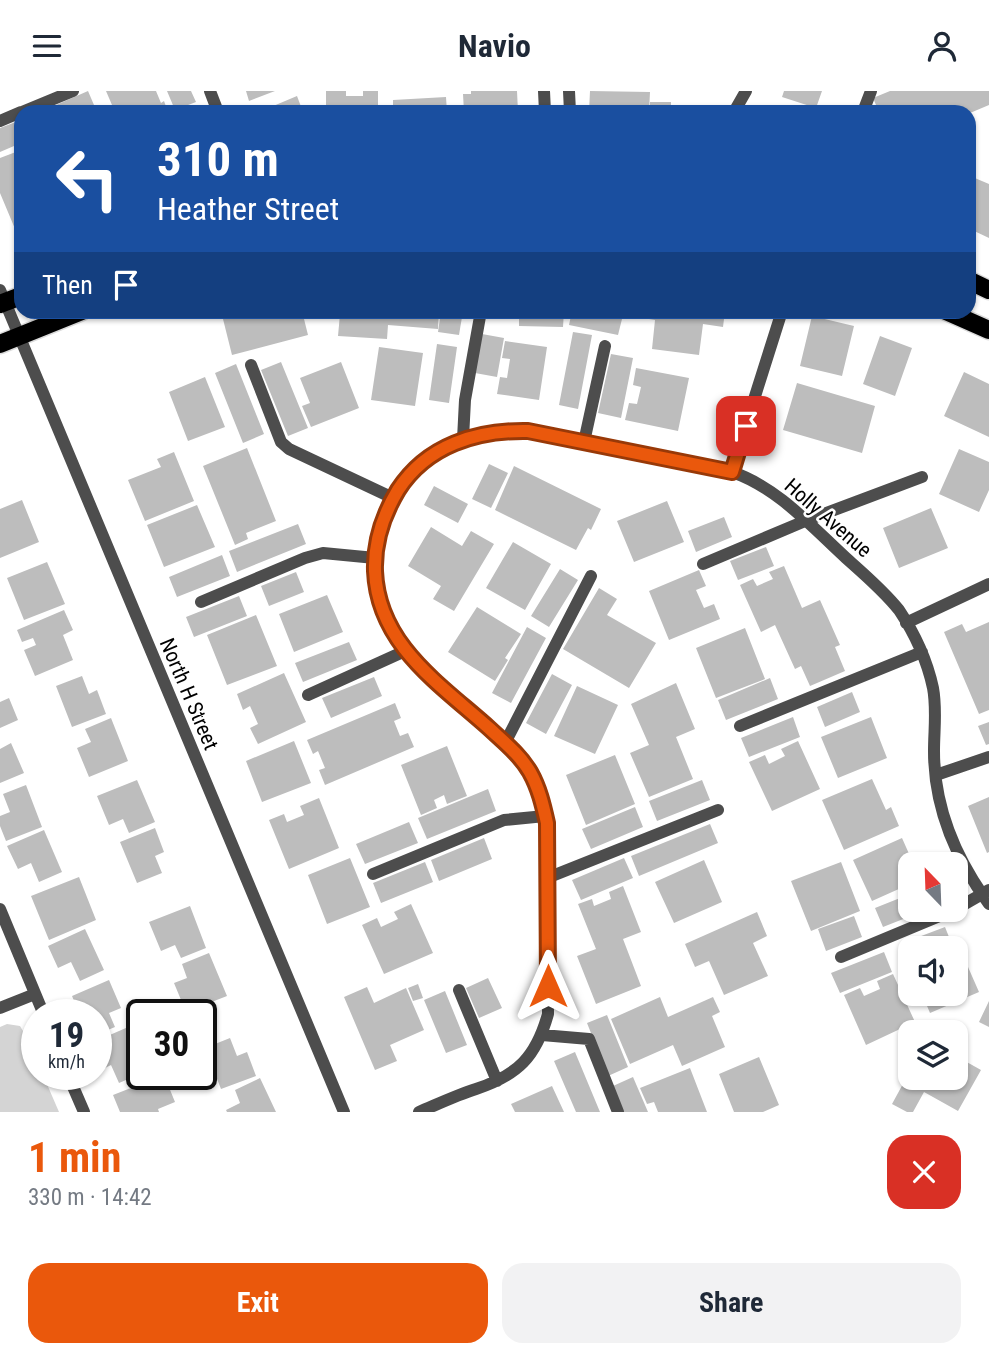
<!DOCTYPE html>
<html lang="en">
<head>
<meta charset="utf-8">
<style>
	:root { --surface:#fff; --page:#f2f2f3; --text:#1f2937; --muted:#747a83; --accent:#ea580c }
	body { margin:0; font-family:"Roboto Condensed",sans-serif; background:var(--page); color:var(--text); height:100vh; display:flex; flex-direction:column; font-size:26px; white-space:nowrap }
	* { box-sizing:border-box; margin:0 }
	p { font-size:23px; color:var(--muted) }
	.icon { flex:none; width:38px; height:38px; fill:none; stroke:currentColor; stroke-width:2; stroke-linecap:round; stroke-linejoin:round }
	.map { position:relative; height:1021px; overflow:hidden }
	.side { display:flex; flex-direction:column; background:var(--surface); flex:1 }
	.side>* { flex:none }
	.top-card { position:absolute; left:14px; top:14px; width:962px; height:214px; border-radius:21px; box-shadow:0 2px 5px #0004; background:#1a4fa0; color:#fff; overflow:hidden }
	.needle { width:46px; rotate:337deg }
	.buttons { position:absolute; left:898px; top:761px; display:grid; gap:14px }
	.buttons a { display:grid; place-items:center; width:70px; height:70px; border-radius:14px; background:var(--surface); box-shadow:0 2px 5px #0004; font-size:35px }
	.speed { position:absolute; left:21px; top:908px; display:flex; gap:14px; font-size:35px; font-weight:700; text-align:center }
	.speed>* { display:grid; place-content:center; width:91px; height:91px; border-radius:50%; background:var(--surface); box-shadow:0 2px 5px #0004; line-height:1 }
	.speed small { font-size:18px; font-weight:400 }
	.speed .limit { border:4px solid #111; border-radius:10px; background:#fff; color:#111 }
	.pin { position:absolute; display:grid; place-items:center; width:60px; height:60px; color:#fff; margin:-30px; border-radius:14px; box-shadow:0 4px 10px #0006 }
	.me { position:absolute; width:77px; margin:-38px; rotate:0deg; stroke-linejoin:round; filter:drop-shadow(0 0 5px #0008) }
	.turn { display:flex; align-items:center; gap:24px; height:147px; padding:0 28px; font-size:32px }
	.turn .icon { width:91px; height:91px; stroke-width:2.5 }
	.turn b { display:block; font-size:49px; line-height:60px }
	.then { display:flex; align-items:center; height:66px; padding:0 28px; background:#0003; gap:14px; font-size:26px }
	.round { display:grid; place-items:center; flex:none; width:74px; height:74px; border-radius:21px; background:var(--page) }
	.overview { display:flex; align-items:center; justify-content:space-between; height:119px; padding:0 28px }
	h1 { font-size:42px; font-weight:700; line-height:52px; color:var(--accent) }
	.action { display:flex; gap:14px; margin-top:auto; padding:14px 28px }
	.action a { flex:1; height:80px; border-radius:21px; background:var(--accent); color:#fff; font-size:28px; font-weight:700; line-height:80px; text-align:center }
	.action a+a { background:var(--page); color:var(--text) }
	header { display:flex; justify-content:space-between; align-items:center; height:91px; padding:0 28px; background:var(--surface); font-size:32px; font-weight:700 }
	.map>svg:first-child { display:block }
	.green { fill:#d4d4d4 }
	.building { fill:#bdbdbd }
	.lines { fill:none; stroke-linecap:round; stroke-linejoin:round }
	.major-casing { stroke:#dbdbdb; stroke-width:21 }
	.minor { stroke:#4d4d4d; stroke-width:12 }
	.major { stroke:#000; stroke-width:18 }
	.route-casing { stroke:#983908; stroke-width:18 }
	.route { stroke:#ea580c; stroke-width:12 }
	.labels { text-anchor:middle; stroke-width:5; stroke-linejoin:round; paint-order:stroke }
	.street-label { font-size:21px; fill:#000; stroke:#fff }
</style>
</head>
<body>
<header><svg class="icon" aria-label="menu" viewBox="0 0 24 24"><path d="M4 6h16M4 12h16M4 18h16"/></svg>Navio<svg class="icon" aria-label="person" viewBox="0 0 24 24"><circle cx="12" cy="8" r="4"/><path d="M4 21q1-7 8-7t8 7"/></svg></header>
<div class="map">
<svg width="989" height="1021" viewBox="0 0 989 1021">
	<rect width="100%" height="100%" fill="#fff"/>
	<!-- green -->
	<path class="green" d="M 7,933 L 20,935 C 30,951 37,964 37,984 L 43,984 L 59,1021 L 0,1021 L 0,936 Z"/>
	<!-- building -->
	<path class="building" d="M 88,0 L 97,21 L 40,21 Z
		M 106,0 L 156,0 L 161,12 L 164,10 L 168,21 L 115,21 Z
		M 167,0 L 191,0 L 196,11 L 175,19 Z
		M 246,0 L 275,0 L 249,10 Z
		M 326,0 L 346,0 L 346,5 L 363,5 L 363,0 L 378,0 L 378,21 L 326,21 Z
		M 471,0 L 517,0 L 518,21 L 464,21 L 463,3 L 471,3 Z
		M 590,0 L 650,1 L 649,21 L 589,21 Z
		M 784,0 L 822,0 L 816,17 L 782,6 Z
		M 890,0 L 989,0 L 989,14 L 970,22 L 879,21 L 873,7 Z
		M 297,5 L 303,21 L 259,21 Z
		M 446,6 L 447,21 L 393,21 L 393,9 Z
		M 650,11 L 671,11 L 671,21 L 650,21 Z
		M 21,29 L 21,52 L 0,61 L 0,37 Z
		M 21,59 L 21,144 L 18,145 L 0,102 L 0,67 Z
		M 970,85 L 989,93 L 989,147 L 970,138 Z
		M 221,220 L 302,220 L 308,244 L 232,264 Z
		M 344,220 L 439,220 L 438,238 L 388,234 L 387,248 L 338,245 L 340,223 L 343,223 Z
		M 441,220 L 463,220 L 459,244 L 438,241 Z
		M 519,220 L 564,220 L 563,236 L 519,235 Z
		M 572,220 L 624,220 L 618,244 L 569,234 Z
		M 644,220 L 725,220 L 723,236 L 703,233 L 699,264 L 652,258 L 655,229 L 643,227 Z
		M 812,225 L 854,235 L 842,285 L 800,275 Z
		M 573,241 L 592,244 L 578,318 L 559,314 Z
		M 482,243 L 504,247 L 497,286 L 475,282 Z
		M 880,245 L 912,257 L 895,305 L 863,293 Z
		M 505,250 L 547,256 L 539,309 L 497,303 L 500,286 L 507,287 L 510,268 L 502,267 Z
		M 437,253 L 457,256 L 449,312 L 429,309 Z
		M 379,256 L 423,262 L 415,315 L 371,309 Z
		M 611,263 L 633,267 L 621,327 L 598,322 Z
		M 281,271 L 308,337 L 288,345 L 261,279 Z
		M 341,271 L 359,317 L 311,336 L 302,315 L 310,312 L 300,287 Z
		M 236,273 L 264,343 L 243,352 L 215,282 Z
		M 636,277 L 689,287 L 678,340 L 625,329 L 629,312 L 637,313 L 641,296 L 633,294 Z
		M 964,281 L 989,293 L 989,346 L 944,325 Z
		M 205,286 L 225,336 L 188,350 L 169,301 Z
		M 797,292 L 875,315 L 862,362 L 783,339 Z
		M 247,357 L 276,430 L 246,442 L 248,448 L 235,454 L 203,375 Z
		M 959,358 L 989,371 L 989,399 L 979,421 L 939,403 Z
		M 174,361 L 194,410 L 145,430 L 128,389 L 161,376 L 157,368 Z
		M 489,373 L 508,382 L 491,417 L 472,408 Z
		M 514,375 L 601,418 L 591,439 L 588,437 L 576,459 L 495,419 Z
		M 434,395 L 468,413 L 458,432 L 424,414 Z
		M 22,409 L 39,451 L 0,467 L 0,418 Z
		M 667,410 L 684,451 L 634,471 L 617,430 Z
		M 197,414 L 215,456 L 164,476 L 147,434 Z
		M 931,417 L 948,457 L 899,477 L 883,437 Z
		M 724,426 L 732,446 L 696,461 L 688,440 Z
		M 298,433 L 306,453 L 237,481 L 229,460 Z
		M 431,436 L 462,455 L 471,440 L 494,453 L 454,520 L 433,508 L 441,495 L 408,475 Z
		M 513,451 L 551,473 L 525,519 L 486,497 Z
		M 766,456 L 774,475 L 738,489 L 730,470 Z
		M 222,464 L 230,485 L 177,506 L 169,486 Z
		M 47,471 L 65,513 L 24,529 L 7,487 Z
		M 784,475 L 802,517 L 820,509 L 840,554 L 835,556 L 845,580 L 810,595 L 801,575 L 795,578 L 775,534 L 761,541 L 740,494 L 753,488 L 757,495 L 773,488 L 769,481 Z
		M 560,478 L 578,489 L 549,536 L 531,525 Z
		M 699,479 L 706,495 L 696,499 L 704,517 L 714,513 L 720,528 L 669,549 L 649,500 Z
		M 296,481 L 304,501 L 269,515 L 261,495 Z
		M 599,497 L 617,508 L 607,524 L 656,552 L 629,597 L 563,558 Z
		M 327,504 L 343,541 L 294,561 L 279,523 Z
		M 239,505 L 247,525 L 194,546 L 186,526 Z
		M 477,516 L 521,543 L 505,567 L 508,569 L 495,590 L 448,561 Z
		M 64,519 L 73,539 L 63,544 L 73,569 L 35,585 L 24,559 L 36,554 L 33,547 L 22,551 L 17,539 Z
		M 256,524 L 277,575 L 227,594 L 207,544 Z
		M 989,531 L 989,619 L 979,623 L 944,541 L 962,533 L 966,541 Z
		M 527,536 L 546,547 L 511,612 L 492,602 Z
		M 745,537 L 765,588 L 716,607 L 696,557 Z
		M 349,551 L 357,569 L 303,591 L 295,572 Z
		M 284,582 L 306,631 L 258,653 L 250,637 L 258,633 L 250,615 L 243,619 L 237,603 Z
		M 552,583 L 572,594 L 546,643 L 526,632 Z
		M 82,585 L 89,603 L 97,599 L 106,623 L 72,636 L 56,595 Z
		M 374,586 L 382,605 L 331,627 L 322,607 Z
		M 770,587 L 778,608 L 726,629 L 718,609 Z
		M 676,592 L 695,638 L 676,646 L 693,688 L 649,706 L 630,662 L 649,654 L 631,613 Z
		M 577,595 L 618,614 L 595,663 L 554,645 Z
		M 852,601 L 860,621 L 825,636 L 817,616 Z
		M 9,607 L 18,629 L 0,637 L 0,611 Z
		M 395,612 L 401,627 L 394,630 L 400,645 L 408,642 L 414,656 L 325,694 L 319,679 L 325,677 L 318,660 L 313,663 L 307,649 Z
		M 793,626 L 800,646 L 749,666 L 741,647 Z
		M 871,626 L 887,667 L 838,687 L 821,646 Z
		M 111,627 L 128,670 L 89,686 L 77,657 L 91,651 L 85,638 Z
		M 989,631 L 989,653 L 986,654 L 978,635 Z
		M 294,650 L 311,692 L 262,711 L 246,670 Z
		M 798,650 L 820,698 L 772,720 L 749,671 L 765,664 L 769,673 L 785,665 L 781,658 Z
		M 11,652 L 24,682 L 0,692 L 0,658 Z
		M 447,655 L 467,705 L 447,713 L 444,704 L 434,709 L 437,717 L 421,724 L 401,674 Z
		M 615,664 L 635,713 L 586,734 L 566,684 Z
		M 872,688 L 886,719 L 891,716 L 899,735 L 844,759 L 822,709 Z
		M 137,689 L 155,731 L 129,742 L 123,728 L 109,734 L 97,705 Z
		M 702,689 L 710,709 L 657,730 L 649,710 Z
		M 26,694 L 42,736 L 6,750 L 0,735 L 0,725 L 10,721 L 3,703 Z
		M 488,698 L 496,720 L 427,748 L 418,727 Z
		M 989,706 L 989,761 L 987,762 L 968,715 Z
		M 319,707 L 339,757 L 289,778 L 269,729 L 284,723 L 287,731 L 304,724 L 300,715 Z
		M 635,716 L 643,736 L 591,758 L 582,738 Z
		M 409,731 L 418,752 L 365,773 L 356,753 Z
		M 710,733 L 718,752 L 639,785 L 631,765 Z
		M 155,737 L 164,761 L 155,765 L 162,782 L 137,792 L 120,751 Z
		M 44,739 L 62,781 L 39,791 L 31,772 L 18,778 L 7,755 Z
		M 484,747 L 492,768 L 439,790 L 431,769 Z
		M 902,747 L 914,774 L 910,774 L 910,793 L 872,810 L 853,769 Z
		M 350,767 L 370,816 L 327,833 L 308,784 Z
		M 624,767 L 633,787 L 581,809 L 572,789 Z
		M 704,769 L 722,811 L 674,832 L 655,791 Z
		M 425,771 L 433,791 L 381,812 L 373,792 Z
		M 841,771 L 860,820 L 811,840 L 791,790 Z
		M 79,786 L 96,829 L 49,849 L 31,805 Z
		M 623,795 L 641,841 L 623,848 L 641,895 L 596,913 L 577,865 L 596,858 L 578,813 L 592,808 L 594,815 L 611,808 L 609,801 Z
		M 910,803 L 910,819 L 926,819 L 883,836 L 875,817 Z
		M 411,813 L 433,862 L 384,883 L 362,834 L 377,827 L 381,836 L 398,828 L 394,821 Z
		M 190,815 L 206,857 L 181,867 L 175,854 L 161,860 L 149,831 Z
		M 757,821 L 767,845 L 753,852 L 768,885 L 724,904 L 709,870 L 695,876 L 685,853 Z
		M 854,825 L 862,846 L 826,860 L 818,838 Z
		M 945,836 L 953,856 L 911,858 L 908,850 Z
		M 85,838 L 104,879 L 80,890 L 71,871 L 58,877 L 48,855 Z
		M 961,860 L 979,901 L 930,922 L 922,903 L 956,903 L 956,862 Z
		M 884,861 L 892,881 L 840,902 L 831,882 Z
		M 209,862 L 227,905 L 186,921 L 174,892 L 187,887 L 182,873 Z
		M 893,883 L 915,931 L 866,954 L 844,904 L 860,897 L 864,905 L 880,898 L 877,890 Z
		M 488,887 L 502,917 L 479,927 L 466,897 Z
		M 109,889 L 121,917 L 109,922 L 115,936 L 96,944 L 96,924 L 80,924 L 72,905 Z
		M 418,893 L 423,907 L 413,910 L 408,897 Z
		M 367,896 L 374,912 L 406,897 L 424,939 L 390,954 L 397,970 L 375,979 L 344,906 Z
		M 445,900 L 467,954 L 446,962 L 424,909 Z
		M 660,906 L 668,926 L 713,906 L 720,921 L 712,925 L 725,956 L 682,975 L 673,954 L 630,973 L 611,928 Z
		M 989,910 L 989,936 L 979,931 Z
		M 607,924 L 628,976 L 608,985 L 587,932 Z
		M 142,930 L 142,982 L 119,992 L 111,974 L 103,978 L 96,963 L 96,950 Z
		M 230,947 L 237,965 L 247,961 L 256,985 L 221,998 L 205,957 Z
		M 575,961 L 600,1021 L 576,1021 L 554,970 Z
		M 956,965 L 981,979 L 958,1020 L 924,1001 L 913,1021 L 907,1021 L 892,1013 L 910,980 L 910,987 L 956,987 Z
		M 759,966 L 779,1014 L 763,1021 L 734,1021 L 719,983 Z
		M 690,977 L 707,1021 L 658,1021 L 654,1011 L 647,1013 L 640,997 Z
		M 164,984 L 175,1011 L 158,1018 L 159,1021 L 120,1021 L 113,1004 Z
		M 633,986 L 648,1021 L 623,1021 L 613,995 Z
		M 260,987 L 276,1021 L 227,1021 L 226,1019 L 240,1012 L 235,999 Z
		M 552,995 L 564,1021 L 515,1021 L 511,1013 Z"/>
	<g class="lines">
		<defs>
			<path id="major" d="M 970,190 L 989,199
				M 0,213 L 21,205
				M 946,220 L 989,239
				M 0,253 L 82,220"/>
		</defs>
		<!-- major casing -->
		<use href="#major" class="major-casing"/>
		<!-- minor -->
		<path class="minor" d="M 210,0 L 218,21
			M 544,0 L 545,21
			M 569,0 L 570,21
			M 22,21 L 73,0
			M 734,21 L 746,0
			M 863,21 L 871,0
			M 0,30 L 21,21
			M 0,199 L 344,1021
			M 251,274 L 281,351 L 289,358 L 393,407
			M 463,348 L 465,309 L 481,220
			M 584,351 L 605,255
			M 731,381 L 782,220
			M 703,473 L 805,430 L 922,386
			M 201,511 L 305,467 L 323,462 L 375,467
			M 906,532 L 989,493
			M 308,604 L 405,560
			M 740,635 L 922,561
			M 505,652 L 591,485
			M 936,684 L 989,666
			M 373,783 L 504,729 L 545,725
			M 547,787 L 718,719
			M 0,818 L 44,924
			M 956,818 L 989,799
			M 841,866 L 954,819
			M 459,899 L 497,990
			M 0,917 L 35,903
			M 542,944 L 589,948 L 618,1021
			M 68,984 L 84,1021
			M 419,1021 C 438,1013 457,1004 476,998 C 518,984 536,966 548,923 L 547,732 C 543,714 539,697 530,682 C 520,664 505,652 490,638 C 440,593 378,554 375,480 C 374,450 383,424 398,399 C 427,354 477,339 528,340 C 575,349 622,359 669,369 C 689,373 712,375 732,381 C 777,396 812,436 846,467 C 864,483 884,500 899,519 C 915,543 927,569 933,597 C 937,618 934,639 934,660 C 934,716 956,768 989,813"/>
		<!-- major -->
		<use href="#major" class="major"/>
	</g>
	<g class="lines">
		<defs>
			<path id="route" d="M 548,895 L 547,732 C 543,714 539,697 530,681 C 520,664 505,652 490,638 C 440,593 378,554 375,480 C 374,450 383,424 398,399 C 427,354 477,339 528,340 L 732,381 L 746,335"/>
		</defs>
		<!-- route casing -->
		<use href="#route" class="route-casing"/>
		<!-- route -->
		<use href="#route" class="route"/>
	</g>
	<g class="labels">
		<!-- street labels -->
		<g class="street-label">
			<text transform="translate(828 427) rotate(41)" y="7">Holly Avenue</text>
			<text transform="translate(189 603) rotate(67)" y="7">North H Street</text>
		</g>
	</g>
</svg>
<div class="buttons">
<a><svg class="needle" viewBox="-14 -14 28 28"><path d="M0-13l5 13h-10z" fill="#e53935"/><path d="M0 13l5-13h-10z" fill="#747a83"/></svg></a>
<a><svg class="icon" aria-label="sound" viewBox="0 0 24 24"><path d="M4 9h4l5-4v14l-5-4H4zM17 9q2 3 0 6"/></svg></a>
<a><svg class="icon" aria-label="layers" viewBox="0 0 24 24"><path d="M12 4l9 5-9 5-9-5zM3 14l9 5 9-5"/></svg></a>
</div>
<div class="speed"><div>19<small>km/h</small></div><div class="limit">30</div></div>
<div class="pin" style="left:746px;top:335px;background:#d93025"><svg class="icon" aria-label="arrive" viewBox="0 0 24 24"><path d="M6 21V4h12l-3 4 3 4H6"/></svg></div>
<svg class="me" style="left:548px;top:895px" viewBox="-20 -20 40 40"><path d="M0-17L14 15 0 8-14 15z" fill="#ea580c" stroke="#fff" stroke-width="4"/></svg>
<div class="top-card">
<div class="turn"><svg class="icon" aria-label="left" viewBox="0 0 24 24"><path d="M17 20v-9H6M10 6l-5 5 5 5"/></svg><div><b>310 m</b>Heather Street</div></div>
<div class="then">Then<svg class="icon" aria-label="arrive" viewBox="0 0 24 24"><path d="M6 21V4h12l-3 4 3 4H6"/></svg></div>
</div>
</div>
<section class="side">
<div class="overview"><div><h1>1 min</h1><p>330 m · 14:42</p></div><a class="round" style="background:#d93025;color:#fff"><svg class="icon" aria-label="close" viewBox="0 0 24 24"><path d="M6 6l12 12M18 6L6 18"/></svg></a></div>
<div class="action"><a>Exit</a><a>Share</a></div>
</section>
</body>
</html>
